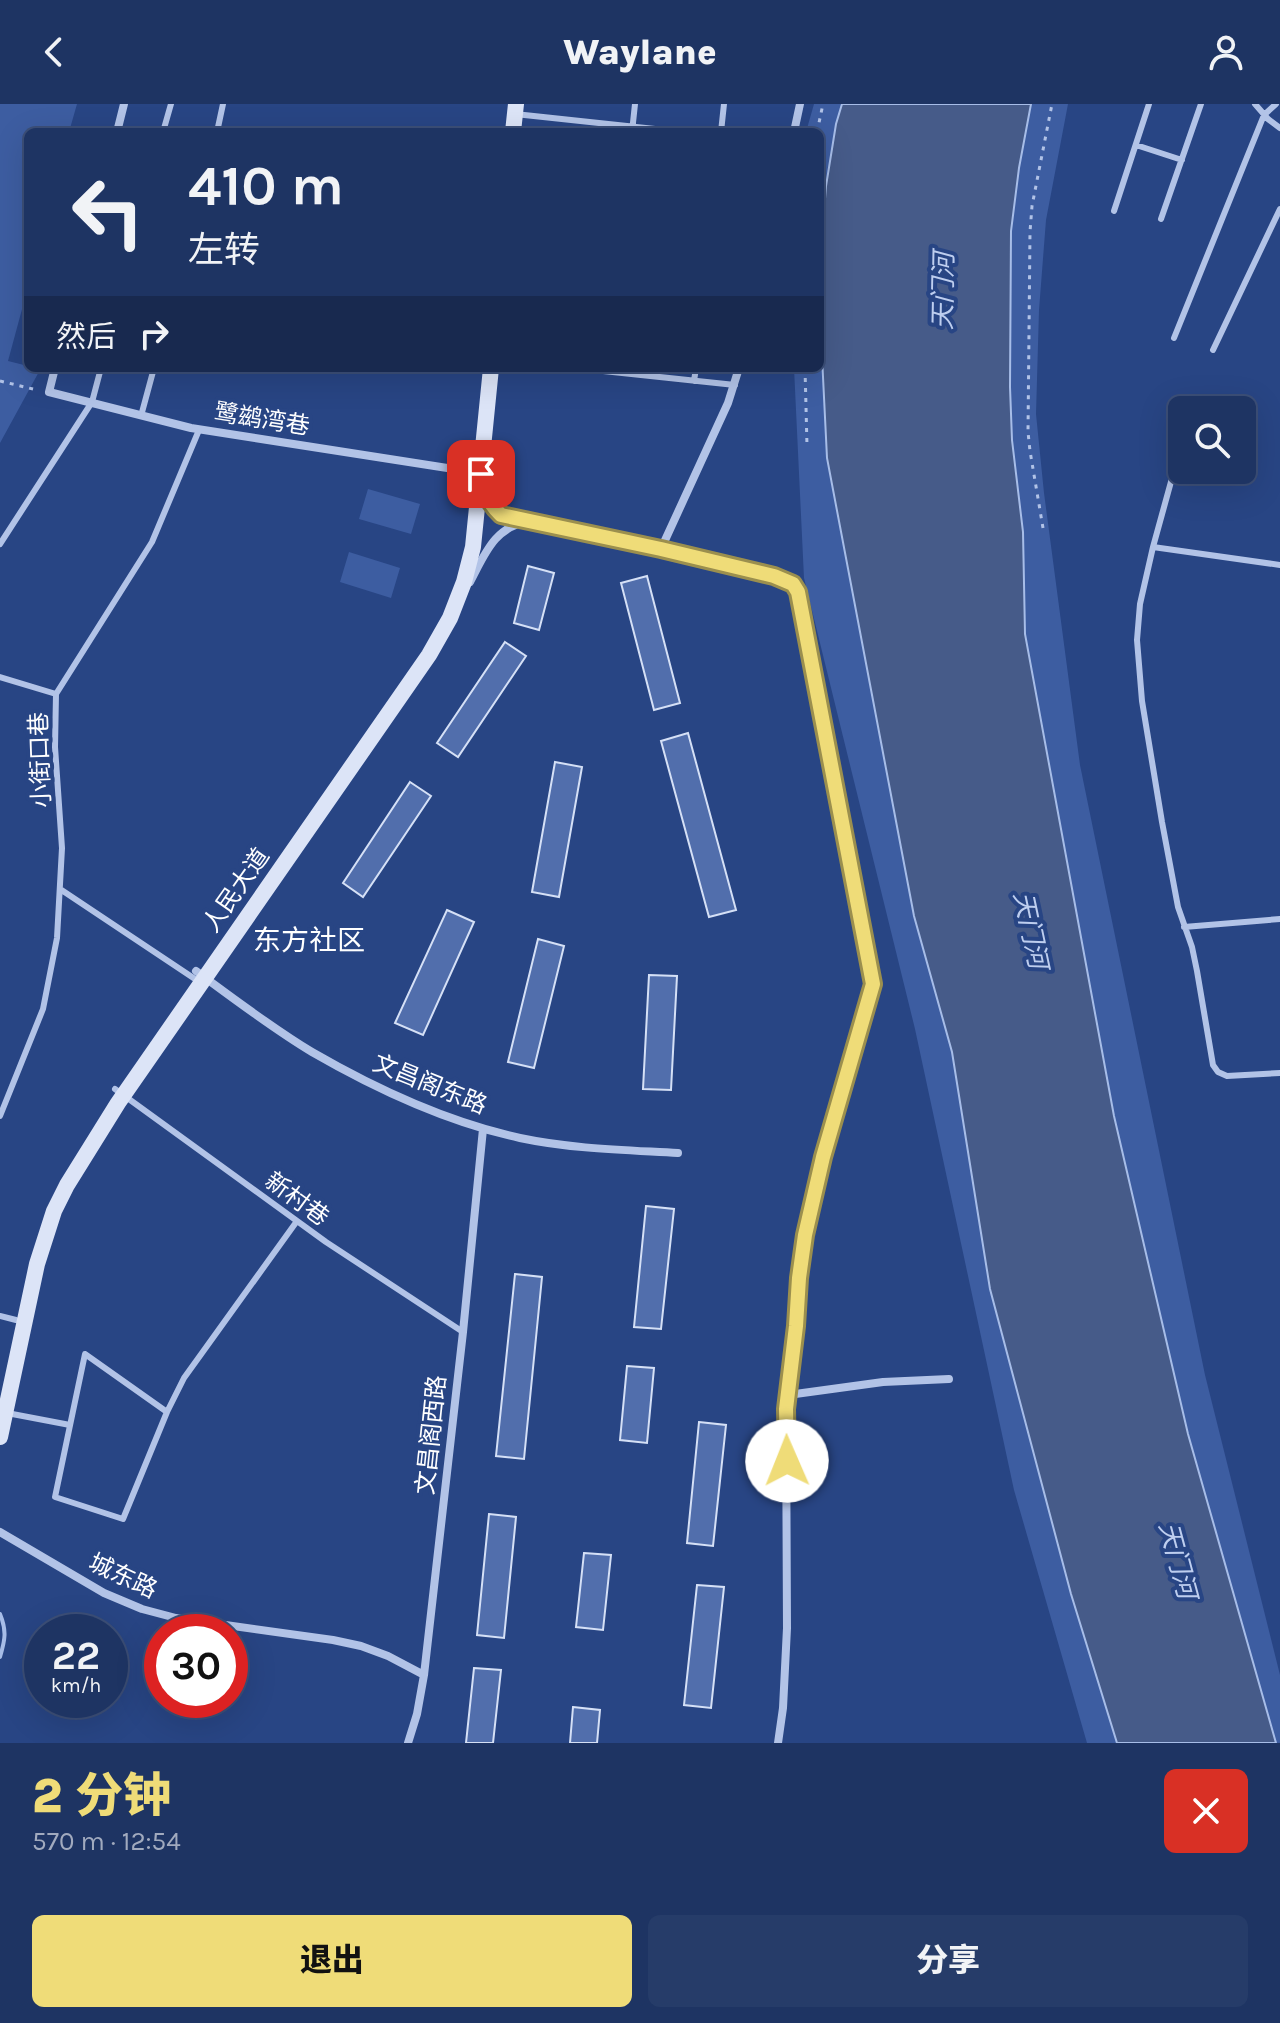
<!DOCTYPE html>
<html lang="zh">
<head>
<meta charset="utf-8">
<style>
	:root { --surface:#1e3463; --page:#263c69; --text:#f1f3f6; --muted:#a1aabe; --line:#3c4f78; --accent:#efdc78 }
	body { margin:0; font-family:Karla,"Noto Sans SC",sans-serif; background:var(--page); color:var(--text); height:100vh; display:flex; flex-direction:column; font-size:30px; white-space:nowrap }
	* { box-sizing:border-box; margin:0 }
	p { font-size:26px; color:var(--muted) }
	.icon { flex:none; width:44px; height:44px; fill:none; stroke:currentColor; stroke-width:2; stroke-linecap:round; stroke-linejoin:round }
	.map { position:relative; height:1639px; overflow:hidden }
	.details { display:flex; flex-direction:column; background:var(--surface); flex:1 }
	.details>* { flex:none }
	.banner { position:absolute; left:24px; top:24px; width:800px; height:244px; border-radius:12px; box-shadow:0 8px 32px #0002,0 0 0 2px var(--line); background:#1e3463; color:var(--text); overflow:hidden }
	.controls { position:absolute; left:1168px; top:292px; display:grid; gap:16px }
	.controls a { display:grid; place-items:center; width:88px; height:88px; border-radius:12px; background:var(--surface); box-shadow:0 8px 32px #0002,0 0 0 2px var(--line); font-size:40px }
	.speed { position:absolute; left:24px; top:1510px; display:flex; gap:16px; font-size:40px; font-weight:700; text-align:center }
	.speed>* { display:grid; place-content:center; width:104px; height:104px; border-radius:50%; background:var(--surface); box-shadow:0 8px 32px #0002,0 0 0 2px var(--line); line-height:1 }
	.speed small { font-size:20px; font-weight:400 }
	.speed .limit { border:12px solid #d22; background:#fff; color:#111 }
	.pin { position:absolute; display:grid; place-items:center; width:68px; height:68px; color:#fff; margin:-34px; border-radius:16px; box-shadow:0 4px 12px #0006 }
	.me { position:absolute; width:88px; margin:-44px; rotate:359deg; stroke-linejoin:round; filter:drop-shadow(0 0 6px #0008) }
	.turn { display:flex; align-items:center; gap:28px; height:168px; padding:0 32px; font-size:36px }
	.turn .icon { width:104px; height:104px; stroke-width:2.5 }
	.turn b { display:block; font-size:56px; line-height:68px }
	.then { display:flex; align-items:center; height:76px; padding:0 32px; background:#0003; gap:16px; font-size:30px }
	.round { display:grid; place-items:center; flex:none; width:84px; height:84px; border-radius:12px; background:var(--page) }
	.summary { display:flex; align-items:center; justify-content:space-between; height:136px; padding:0 32px }
	h1 { font-size:48px; font-weight:800; line-height:60px; color:var(--accent) }
	.button { display:flex; gap:16px; margin-top:auto; padding:16px 32px }
	.button a { flex:1; height:92px; border-radius:12px; background:var(--accent); color:#111; font-size:32px; font-weight:800; line-height:92px; text-align:center }
	.button a+a { background:var(--page); color:var(--text) }
	header { display:flex; justify-content:space-between; align-items:center; height:104px; padding:0 32px; background:var(--surface); font-size:36px; font-weight:800 }
	.map>svg:first-child { display:block }
	.green { fill:#3d5da1 }
	.water { fill:#465b89; stroke:#a7bde8; stroke-width:2 }
	.lines { fill:none; stroke-linecap:round; stroke-linejoin:round }
	.stream { stroke:#a7bde8; stroke-width:4 }
	.building { fill:#516eac; stroke:#d5e0f6; stroke-width:2 }
	.path { stroke:#b2c3e7; stroke-width:3; stroke-dasharray:4 6; stroke-linecap:butt }
	.lane { stroke:#b2c3e7; stroke-width:6 }
	.street { stroke:#b2c3e7; stroke-width:8 }
	.secondary { stroke:#dce4f7; stroke-width:16 }
	.route-casing { stroke:#9b8f4e; stroke-width:20 }
	.route { stroke:#efdc78; stroke-width:14 }
	.labels { text-anchor:middle; stroke-width:8; stroke-linejoin:round; paint-order:stroke }
	.street-label { font-size:24px; fill:#fff; stroke:#284584 }
	.water-label { font-size:26px; font-style:italic; fill:#beceef; stroke:#284584 }
	.quarter-label { font-size:28px; fill:#fff; stroke:#284584 }
</style>
</head>
<body>
<header><svg class="icon" aria-label="back" viewBox="0 0 24 24"><path d="M15 5l-7 7 7 7"/></svg>Waylane<svg class="icon" aria-label="person" viewBox="0 0 24 24"><circle cx="12" cy="8" r="4"/><path d="M4 21q1-7 8-7t8 7"/></svg></header>
<div class="map">
<svg width="1280" height="1639" viewBox="0 0 1280 1639">
	<rect width="100%" height="100%" fill="#284584"/>
	<!-- green -->
	<path class="green" d="M 0,0 L 77,0 L 69,28 L 28,28 L 28,183 L 8,257 L 28,262 L 28,264 L 41,264 L 0,339 Z
		M 814,0 L 1068,0 L 1046,116 L 1039,206 L 1036,310 L 1044,389 L 1080,661 L 1205,1271 L 1280,1571 L 1280,1639 L 1087,1639 L 1014,1386 L 915,925 L 804,474 L 794,264 L 820,264 L 820,28 L 806,28 Z
		M 368,385 L 420,400 L 411,430 L 359,415 Z
		M 349,448 L 400,464 L 391,494 L 340,478 Z"/>
	<!-- water -->
	<path class="water" d="M 842,0 L 1031,0 L 1019,64 L 1011,127 L 1010,283 L 1012,336 L 1023,428 L 1025,530 L 1114,1012 L 1188,1330 L 1276,1639 L 1117,1639 L 1071,1490 L 990,1185 L 952,948 L 914,812 L 827,354 L 820,212 L 820,159 L 826,82 L 836,20 Z"/>
	<g class="lines">
		<!-- stream -->
		<path class="stream" d="M 0,1510 C 7,1527 5,1536 0,1553"/>
	</g>
	<!-- building -->
	<path class="building" d="M 528,462 L 554,469 L 539,526 L 514,519 Z
		M 647,472 L 680,599 L 654,606 L 621,479 Z
		M 505,538 L 526,552 L 458,653 L 437,639 Z
		M 688,629 L 736,806 L 709,813 L 661,637 Z
		M 555,658 L 582,663 L 559,793 L 532,788 Z
		M 410,678 L 431,692 L 363,793 L 343,779 Z
		M 447,806 L 474,818 L 423,931 L 395,919 Z
		M 538,835 L 564,842 L 534,964 L 508,958 Z
		M 649,871 L 677,872 L 671,986 L 643,985 Z
		M 646,1102 L 674,1105 L 661,1225 L 634,1223 Z
		M 515,1170 L 542,1173 L 524,1355 L 496,1352 Z
		M 627,1262 L 654,1264 L 647,1339 L 620,1336 Z
		M 699,1318 L 726,1321 L 713,1442 L 687,1439 Z
		M 489,1410 L 516,1413 L 504,1534 L 477,1531 Z
		M 584,1449 L 611,1451 L 603,1526 L 576,1523 Z
		M 697,1481 L 724,1483 L 711,1604 L 684,1601 Z
		M 474,1564 L 501,1566 L 493,1639 L 466,1639 Z
		M 573,1603 L 600,1606 L 597,1639 L 570,1639 Z"/>
	<g class="lines">
		<!-- path -->
		<path class="path" d="M 817,28 L 823,0
			M 805,264 L 807,342
			M 0,277 L 37,286
			M 1043,424 L 1030,347 L 1028,328 L 1030,128 L 1032,102 L 1052,0"/>
		<!-- lane -->
		<path class="lane" d="M 1255,0 L 1268,15 L 1280,24
			M 515,10 L 683,28
			M 163,28 L 171,0
			M 217,28 L 223,0
			M 632,28 L 635,0
			M 721,28 L 724,0
			M 1136,41 L 1182,56
			M 1114,107 L 1149,0
			M 1161,115 L 1201,0
			M 1174,234 L 1264,11 L 1276,0
			M 1213,246 L 1280,105
			M 575,264 L 735,281
			M 694,277 L 696,264
			M 141,312 L 154,264
			M 1177,356 L 1153,443 L 1140,500 L 1137,536 L 1142,597 L 1162,718 L 1178,803 L 1192,843 L 1197,867 L 1213,961 L 1218,968 L 1227,972 L 1280,969
			M 0,440 L 92,298 L 101,264
			M 1153,443 L 1280,461
			M 0,573 L 56,590
			M 60,785 L 201,879
			M 1184,823 L 1280,815
			M 115,985 L 326,1138 L 463,1228
			M 0,1012 L 43,905 L 57,834 L 62,744 L 55,643 L 56,590 L 152,438 L 199,326
			M 0,1212 L 16,1216
			M 85,1250 L 167,1308 L 123,1415 L 55,1393 Z
			M 167,1308 L 184,1274 L 297,1117
			M 7,1309 L 70,1321"/>
		<!-- street -->
		<path class="street" d="M 117,28 L 124,0
			M 794,28 L 800,0
			M 55,264 L 49,288 L 191,324 L 473,368
			M 483,382 C 489,402 499,413 520,416
			M 661,445 L 787,476 L 793,480 L 798,488 L 873,880 L 823,1053 L 805,1131 L 799,1174 L 796,1222 L 786,1305 L 787,1524 L 783,1604 L 778,1639
			M 470,478 C 485,450 494,423 529,417 L 661,445 L 728,299 L 739,264
			M 196,867 C 234,895 272,924 312,948 C 376,985 447,1018 520,1034 C 572,1045 626,1046 678,1049
			M 788,1291 L 883,1278 L 949,1275
			M 0,1428 L 104,1489 L 142,1505 L 176,1514 L 333,1536 L 361,1542 L 388,1552 L 424,1571
			M 408,1639 L 417,1610 L 424,1571 L 463,1228 L 483,1025"/>
		<!-- secondary -->
		<path class="secondary" d="M 513,28 L 516,0
			M 0,1333 L 37,1160 L 54,1107 L 67,1081 L 118,999 L 429,551 L 450,514 L 464,478 L 473,443 L 491,264"/>
	</g>
	<g class="lines">
		<defs>
			<path id="route" d="M 481,370 C 484,387 488,399 501,411 L 661,445 L 774,472 L 793,480 L 798,488 L 873,880 L 823,1053 L 805,1131 L 799,1174 L 796,1222 L 786,1305 L 787,1357"/>
		</defs>
		<!-- route casing -->
		<use href="#route" class="route-casing"/>
		<!-- route -->
		<use href="#route" class="route"/>
	</g>
	<g class="labels">
		<!-- street labels -->
		<g class="street-label">
			<text transform="translate(262 315) rotate(9)" y="8">鹭鹚湾巷</text>
			<text transform="translate(40 656) rotate(-92)" y="8">小街口巷</text>
			<text transform="translate(236 786) rotate(-55)" y="8">人民大道</text>
			<text transform="translate(430 980) rotate(22)" y="8">文昌阁东路</text>
			<text transform="translate(297 1095) rotate(36)" y="8">新村巷</text>
			<text transform="translate(431 1331) rotate(-84)" y="8">文昌阁西路</text>
			<text transform="translate(123 1472) rotate(25)" y="8">城东路</text>
		</g>
		<!-- water labels -->
		<g class="water-label">
			<text transform="translate(943 187) rotate(-89)" y="9">天门河</text>
			<text transform="translate(1031 826) rotate(78)" y="9">天门河</text>
			<text transform="translate(1178 1456) rotate(75)" y="9">天门河</text>
		</g>
		<!-- quarter labels -->
		<g class="quarter-label">
			<text x="309" y="846">东方社区</text>
		</g>
	</g>
</svg>
<div class="controls">
<a><svg class="icon" aria-label="search" viewBox="0 0 24 24"><circle cx="10" cy="10" r="6"/><path d="M15 15l6 6"/></svg></a>
</div>
<div class="speed"><div>22<small>km/h</small></div><div class="limit">30</div></div>
<div class="pin" style="left:481px;top:370px;background:#d93025"><svg class="icon" aria-label="arrive" viewBox="0 0 24 24"><path d="M6 21V4h12l-3 4 3 4H6"/></svg></div>
<svg class="me" style="left:787px;top:1357px" viewBox="-20 -20 40 40"><circle r="19" fill="#fff"/><path d="M0-13L10 11 0 6-10 11z" fill="#efdc78"/></svg>
<div class="banner">
<div class="turn"><svg class="icon" aria-label="left" viewBox="0 0 24 24"><path d="M17 20v-9H6M10 6l-5 5 5 5"/></svg><div><b>410 m</b>左转</div></div>
<div class="then">然后<svg class="icon" aria-label="right" viewBox="0 0 24 24"><path d="M7 20v-9h11M14 6l5 5-5 5"/></svg></div>
</div>
</div>
<section class="details">
<div class="summary"><div><h1>2 分钟</h1><p>570 m · 12:54</p></div><a class="round" style="background:#d93025;color:#fff"><svg class="icon" aria-label="close" viewBox="0 0 24 24"><path d="M6 6l12 12M18 6L6 18"/></svg></a></div>
<div class="button"><a>退出</a><a>分享</a></div>
</section>
</body>
</html>
